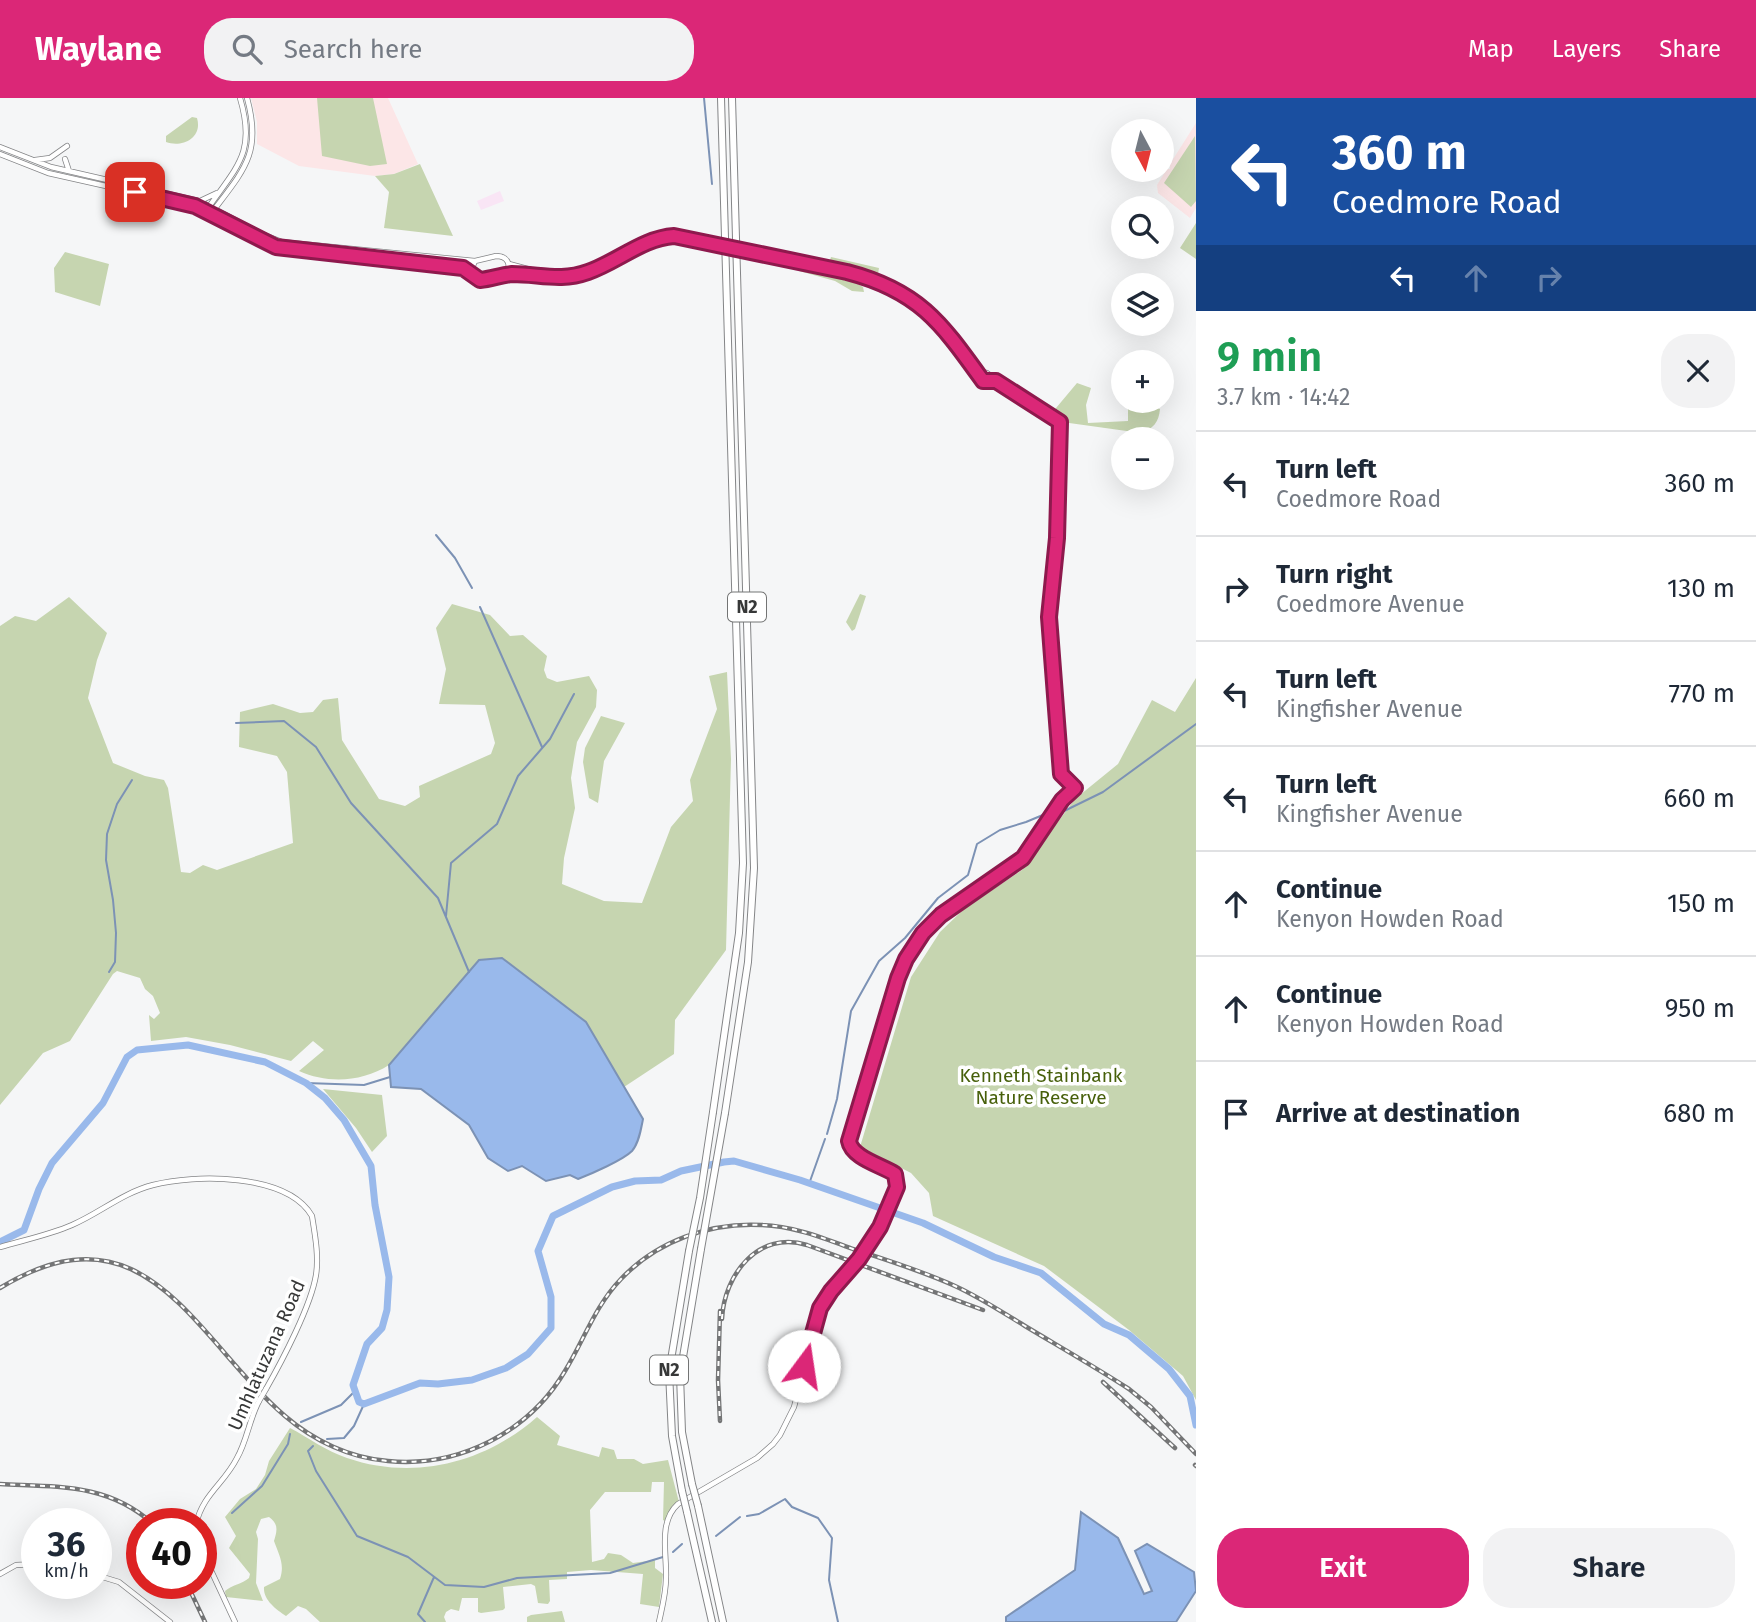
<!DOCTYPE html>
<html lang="en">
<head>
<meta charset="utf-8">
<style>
	:root { --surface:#fff; --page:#f2f2f3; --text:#1f2937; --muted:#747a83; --line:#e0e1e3; --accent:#db2777 }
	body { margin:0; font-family:"Fira Sans",sans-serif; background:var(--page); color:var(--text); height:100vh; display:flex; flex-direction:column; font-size:26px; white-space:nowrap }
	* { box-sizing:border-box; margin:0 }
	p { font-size:23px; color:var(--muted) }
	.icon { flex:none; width:38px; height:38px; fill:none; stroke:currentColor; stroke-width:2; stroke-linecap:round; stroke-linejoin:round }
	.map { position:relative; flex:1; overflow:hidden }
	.drawer { display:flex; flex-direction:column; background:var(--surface); width:560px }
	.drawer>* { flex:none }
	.top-card { background:#1a4fa0; color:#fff; overflow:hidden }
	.needle { width:46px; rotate:173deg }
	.buttons { position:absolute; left:1111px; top:21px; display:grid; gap:14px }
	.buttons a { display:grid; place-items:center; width:63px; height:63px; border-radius:50%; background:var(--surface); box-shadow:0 7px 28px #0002; font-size:35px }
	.speed { position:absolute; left:21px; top:1410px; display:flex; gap:14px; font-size:35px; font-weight:700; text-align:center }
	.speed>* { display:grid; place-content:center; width:91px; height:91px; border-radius:50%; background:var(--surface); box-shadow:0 7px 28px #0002; line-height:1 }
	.speed small { font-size:18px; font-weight:400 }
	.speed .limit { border:10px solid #d22; background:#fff; color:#111 }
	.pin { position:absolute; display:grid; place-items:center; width:60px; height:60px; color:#fff; margin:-30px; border-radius:14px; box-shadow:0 4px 10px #0006 }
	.me { position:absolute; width:77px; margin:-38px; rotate:14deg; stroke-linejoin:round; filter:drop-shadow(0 0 5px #0008) }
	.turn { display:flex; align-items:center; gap:24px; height:147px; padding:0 21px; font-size:32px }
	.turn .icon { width:91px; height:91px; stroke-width:2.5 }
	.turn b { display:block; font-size:49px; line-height:60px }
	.lanes { display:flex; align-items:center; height:66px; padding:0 21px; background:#0003; justify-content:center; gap:35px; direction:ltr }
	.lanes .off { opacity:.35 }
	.round { display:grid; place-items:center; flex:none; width:74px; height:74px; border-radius:28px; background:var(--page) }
	.summary { display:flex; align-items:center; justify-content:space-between; height:119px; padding:0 21px }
	h1 { font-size:42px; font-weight:600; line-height:52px; color:#1e9e55 }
	.cta { display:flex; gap:14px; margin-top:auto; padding:14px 21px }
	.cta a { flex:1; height:80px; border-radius:28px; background:var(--accent); color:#fff; font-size:28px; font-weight:600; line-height:80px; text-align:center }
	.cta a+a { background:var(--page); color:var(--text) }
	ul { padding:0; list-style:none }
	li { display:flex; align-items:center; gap:21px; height:105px; padding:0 21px; border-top:2px solid var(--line) }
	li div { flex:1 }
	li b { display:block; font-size:26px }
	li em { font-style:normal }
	header { display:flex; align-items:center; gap:42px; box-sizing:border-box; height:98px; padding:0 35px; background:var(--accent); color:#fff }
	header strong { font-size:33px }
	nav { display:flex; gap:38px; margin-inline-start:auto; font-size:24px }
	.search { width:490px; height:63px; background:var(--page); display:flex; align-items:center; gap:18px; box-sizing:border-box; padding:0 24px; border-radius:28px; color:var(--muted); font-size:26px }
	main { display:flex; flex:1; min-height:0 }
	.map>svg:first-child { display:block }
	.commercial { fill:#f9e5f5 }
	.education { fill:#fce6e7 }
	.green { fill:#c6d5b0 }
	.water { fill:#99b9eb; stroke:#7c92b5; stroke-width:2 }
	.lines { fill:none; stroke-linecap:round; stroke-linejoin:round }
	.stream { stroke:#7c92b5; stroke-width:2 }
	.river { stroke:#99b9eb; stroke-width:7 }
	.secondary-casing { stroke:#848587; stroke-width:6 }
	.highway-casing { stroke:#848587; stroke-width:8 }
	.secondary { stroke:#fff; stroke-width:4.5 }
	.highway { stroke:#fff; stroke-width:6 }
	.rail-casing { stroke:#747576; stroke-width:4.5 }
	.rail { stroke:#fff; stroke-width:2; stroke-dasharray:5; stroke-linecap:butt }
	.secondary-bridge-casing { stroke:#848587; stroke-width:6; stroke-linecap:butt }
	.highway-bridge-casing { stroke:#848587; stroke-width:8; stroke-linecap:butt }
	.secondary-bridge { stroke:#fff; stroke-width:4.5 }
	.highway-bridge { stroke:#fff; stroke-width:6 }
	.route-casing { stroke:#8e194d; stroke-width:18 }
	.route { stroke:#db2777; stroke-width:12 }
	.labels { text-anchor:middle; stroke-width:7; stroke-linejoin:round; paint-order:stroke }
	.shield { fill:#fff; stroke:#737474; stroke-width:2 }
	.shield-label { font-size:18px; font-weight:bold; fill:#373838 }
	.park-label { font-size:19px; fill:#47600b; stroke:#fff }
	.street-label { font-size:19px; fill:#373838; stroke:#fff }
</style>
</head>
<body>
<header>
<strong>Waylane</strong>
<div class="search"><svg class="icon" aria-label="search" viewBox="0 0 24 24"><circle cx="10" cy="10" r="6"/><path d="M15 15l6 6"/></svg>Search here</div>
<nav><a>Map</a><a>Layers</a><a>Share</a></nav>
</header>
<main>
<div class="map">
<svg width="1196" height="1524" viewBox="0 0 1196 1524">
	<rect width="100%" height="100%" fill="#f5f6f7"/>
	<!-- commercial -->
	<path class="commercial" d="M 500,93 L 504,103 L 481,112 L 477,103 Z"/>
	<!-- education -->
	<path class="education" d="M 251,0 L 388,0 L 418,66 L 394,76 L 375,78 L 299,68 L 257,46 L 257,24 Z
		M 1196,25 L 1196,110 L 1190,120 L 1158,95 L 1157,87 L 1167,71 L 1170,71 L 1170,66 Z"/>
	<!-- green -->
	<path class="green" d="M 317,0 L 373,0 L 387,66 L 370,68 L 322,58 Z
		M 192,19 L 197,20 C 203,40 182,50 166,44 L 166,38 Z
		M 1195,38 L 1196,103 L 1191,109 L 1164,85 Z
		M 420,66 L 453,138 L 384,130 L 389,94 L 375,78 L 394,76 Z
		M 1196,125 L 1196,161 L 1180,150 Z
		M 65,154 L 109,166 L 100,208 L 55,194 L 54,170 Z
		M 831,159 L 879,170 L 878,176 L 856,169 L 829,165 Z
		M 798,168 L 842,177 L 863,189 L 864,194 L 852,193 L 835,183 L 799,173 Z
		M 1077,285 L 1091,290 L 1086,307 L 1088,325 L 1128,323 L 1128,309 L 1146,314 L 1151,307 L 1160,311 C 1159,324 1153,331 1141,335 L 1062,324 L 1051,316 Z
		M 860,496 L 866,498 L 855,531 L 852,533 L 846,524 Z
		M 69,499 L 107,535 L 97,562 L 88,600 L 113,665 L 145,678 L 164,682 L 168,690 L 181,774 L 190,775 L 203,767 L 217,772 L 293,745 L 287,674 L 277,658 L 239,649 L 240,614 L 273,606 L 300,615 L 313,614 L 323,602 L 338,600 L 342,642 L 379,701 L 405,708 L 420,699 L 419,688 L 491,656 L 495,645 L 485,607 L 439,606 L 446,571 L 436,530 L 452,506 L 490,517 L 510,538 L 523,537 L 547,558 L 544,572 L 547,580 L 557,584 L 589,578 L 597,592 L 596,609 L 577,644 L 574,661 L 571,680 L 575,710 L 564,760 L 562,786 L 604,803 L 642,805 L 671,729 L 693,703 L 690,682 L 717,611 L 709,578 L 727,574 L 731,661 L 726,852 L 675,922 L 674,956 L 624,989 L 586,924 L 502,860 L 479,862 L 389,967 C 362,984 328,986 299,973 L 324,952 L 313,943 L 291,963 L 230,947 L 186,939 L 151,943 L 149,917 L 154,921 L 160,915 L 153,898 L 145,891 L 140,880 L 117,873 L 113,876 L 70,943 L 43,955 L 0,1007 L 0,528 L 15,518 L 36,523 Z
		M 1196,580 L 1196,1302 L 1183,1278 L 1129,1232 L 1044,1168 L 933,1118 L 929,1095 L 911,1075 L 860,1049 L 911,879 L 940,834 L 964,811 L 1022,772 L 1075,701 L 1118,666 L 1152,602 L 1175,614 Z
		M 601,618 L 625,625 L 604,663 L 598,705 L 589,700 L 583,664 L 585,650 Z
		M 323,991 L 382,997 L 387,1038 L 372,1054 L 356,1030 Z
		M 537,1319 L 560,1338 L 557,1347 L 599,1359 L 602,1349 L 614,1352 L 617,1361 L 634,1361 L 643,1366 L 668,1362 L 679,1404 L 673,1408 L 665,1423 L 663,1422 L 664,1384 L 652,1384 L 651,1394 L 605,1394 L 590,1412 L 592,1464 L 604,1461 L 608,1455 L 621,1457 L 633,1465 L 655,1462 L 655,1470 L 663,1476 L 659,1509 L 640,1506 L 643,1476 L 591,1472 L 567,1474 L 567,1481 L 549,1482 L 550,1503 L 548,1506 L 538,1505 L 535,1488 L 531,1486 L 503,1489 L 505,1510 L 503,1512 L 481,1515 L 478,1514 L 478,1500 L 462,1500 L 459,1513 L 451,1511 L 446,1514 L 444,1519 L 446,1524 L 320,1524 L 306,1511 L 298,1508 L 286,1518 C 276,1511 263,1502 264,1489 L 280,1481 C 285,1466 279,1457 274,1443 C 277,1433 279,1426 269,1419 L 261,1421 L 256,1434 L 258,1441 L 256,1485 L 263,1503 L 226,1499 L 225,1493 C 232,1487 242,1486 249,1480 L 250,1476 L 229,1450 L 236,1438 L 225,1419 L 240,1401 L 256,1391 L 265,1377 L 269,1363 L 290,1330 C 309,1340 326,1353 347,1360 C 414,1383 485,1365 537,1319 Z
		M 562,1513 L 565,1524 L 527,1524 L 527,1519 L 531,1517 Z"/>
	<!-- water -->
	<path class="water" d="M 502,860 L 586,924 L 643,1021 C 641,1031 639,1045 632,1053 C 623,1062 591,1076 578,1081 L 570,1077 L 546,1083 L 522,1068 L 508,1073 L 488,1060 L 469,1027 L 421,991 L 391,989 L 389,967 L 479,862 Z
		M 1081,1414 L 1118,1440 L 1144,1496 L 1152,1493 L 1135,1453 L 1147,1446 L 1194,1474 L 1196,1493 L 1176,1524 L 1006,1524 L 1006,1519 L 1075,1472 Z"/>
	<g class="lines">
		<!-- stream -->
		<path class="stream" d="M 704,0 L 712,86
			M 436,437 L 455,460 L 472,490
			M 480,509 L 542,649
			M 236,625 L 284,623 L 316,649 L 351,705 L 438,800 L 469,874
			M 1056,717 L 1103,694 L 1196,626
			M 446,818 L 451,765 L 497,726 L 518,678 L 550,641 L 574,596
			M 109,874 L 115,864 L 116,835 L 113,802 L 106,762 L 107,736 L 117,706 L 132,682
			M 306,985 L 364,987 L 390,979
			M 827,1036 L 837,1001 L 851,913 L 879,863 L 905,840 L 938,800 L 968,777 L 977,746 L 1000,732 L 1026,724 L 1050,714
			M 809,1086 L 825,1041
			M 301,1324 L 341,1307 L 355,1293
			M 327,1341 L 344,1340 L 354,1328 L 364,1306
			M 313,1348 L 308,1353 L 316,1373 L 357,1438 L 408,1459 L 445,1487 L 484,1489 L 517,1480 L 610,1475 L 663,1459
			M 232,1415 L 262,1388 L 288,1346 L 290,1336
			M 747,1418 L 759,1416 L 785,1401 L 792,1409 L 818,1420 L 832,1440 L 829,1482 L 838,1524
			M 716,1438 L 740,1419
			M 673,1454 L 682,1446
			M 425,1524 L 418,1516 L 434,1479"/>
		<!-- river -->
		<path class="river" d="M 0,1144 L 24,1132 L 39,1091 L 52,1065 L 103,1005 L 127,959 L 137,952 L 188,947 L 265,964 L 306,985 L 325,1000 L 344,1022 L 371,1068 L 375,1107 L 389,1179 L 387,1212 L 382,1230 L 367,1246 L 353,1287 L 359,1304 L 364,1306 L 420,1285 L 438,1286 L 472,1282 L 506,1270 L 528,1256 L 551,1230 L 551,1199 L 538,1153 L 553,1118 L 612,1089 L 635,1083 L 661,1082 L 681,1073 L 724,1064 L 734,1063 L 800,1082 L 923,1125 L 994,1159 L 1041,1175 L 1104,1226 L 1129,1237 L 1169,1271 L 1190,1298 L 1196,1327"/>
		<defs>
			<path id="secondary" d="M 0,49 L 51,69 L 199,103 L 262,136 L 282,144 L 475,163
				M 0,56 L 48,75 L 195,108 L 276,149 L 463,170 L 471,175
				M 65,61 L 69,73
				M 35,62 L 50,60 L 67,48
				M 200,103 L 217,95
				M 208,110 C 238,67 256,54 240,0
				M 213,113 C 245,71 262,54 247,0
				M 754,153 L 861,177 L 901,195 L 931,215 L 975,269 L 980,279
				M 496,158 C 507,158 512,166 506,176 L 482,182 L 473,178 L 471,172 L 475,163 Z
				M 509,166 L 554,178
				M 503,177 L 560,180 L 586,175 L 661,139 L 679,138 L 709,144
				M980.5 279a4.5 4.5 0 1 1 9 0a4.5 4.5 0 1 1-9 0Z
				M 0,1149 C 24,1142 49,1137 72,1127 C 100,1115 122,1095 153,1087 C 194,1076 287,1075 312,1118 C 315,1137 319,1158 316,1177 C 311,1208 282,1263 266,1291
				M 196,1426 C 203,1396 224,1386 237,1360 C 247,1343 249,1322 259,1303
				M 201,1451 L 235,1524
				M 0,1476 L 16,1467 L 37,1466
				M 96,1477 L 119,1484 L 170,1524
				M 659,1524 C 662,1510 666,1495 666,1480 C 667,1456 658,1424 678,1406 L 757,1360 L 773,1346 L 780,1337 L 794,1309 L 820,1210 L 831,1193 L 859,1161 L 880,1128 L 897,1089 L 895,1076 C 881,1067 852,1060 849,1043 L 898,880 L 906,861 L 923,835 L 941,817 L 1023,760 L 1062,702 L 1075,690 L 1061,676 L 1049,519 L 1057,440 L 1060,324 L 989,278"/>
			<path id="highway" d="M 713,1014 L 739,835 L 743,765 L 721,0
				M 725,1015 L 748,864 L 754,770 L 732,0
				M 692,1386 L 682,1334 L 680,1277 L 701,1151
				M 682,1393 L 672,1338 L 669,1274 L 689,1153
				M 698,1408 L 723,1524
				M 687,1414 L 712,1524"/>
		</defs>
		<!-- secondary casing -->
		<use href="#secondary" class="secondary-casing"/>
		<!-- highway casing -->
		<use href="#highway" class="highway-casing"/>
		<!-- secondary -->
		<use href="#secondary" class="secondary"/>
		<!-- highway -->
		<use href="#highway" class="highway"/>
		<defs>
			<path id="rail" d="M 0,1190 C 146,1101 194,1240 285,1318 C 314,1343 350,1360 388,1363 C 459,1370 529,1334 565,1273 C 584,1242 595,1208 621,1181 C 657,1143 710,1124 762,1127 C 793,1128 823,1140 853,1151 C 887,1162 922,1173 955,1188 C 979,1199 1002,1214 1025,1228 C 1060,1249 1095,1269 1129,1291 L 1151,1309 L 1196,1356
				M 720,1213 L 718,1282 L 720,1323
				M 722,1221 C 724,1176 759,1132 807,1147 L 983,1212
				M 1103,1284 L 1175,1350
				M 1195,1367 L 1196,1368
				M 0,1386 C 57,1389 108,1385 153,1426
				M 187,1486 L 205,1524"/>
		</defs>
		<!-- rail casing -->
		<use href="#rail" class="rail-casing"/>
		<!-- rail -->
		<use href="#rail" class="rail"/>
		<defs>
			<path id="secondary-bridge" d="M 709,144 L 754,153
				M 259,1303 L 266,1291"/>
			<path id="highway-bridge" d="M 701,1151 L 725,1015
				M 689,1153 L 700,1100 L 713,1014
				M 692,1386 L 698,1408
				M 682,1393 L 687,1414"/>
		</defs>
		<!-- secondary-bridge casing -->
		<use href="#secondary-bridge" class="secondary-bridge-casing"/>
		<!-- highway-bridge casing -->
		<use href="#highway-bridge" class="highway-bridge-casing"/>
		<!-- secondary-bridge -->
		<use href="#secondary-bridge" class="secondary-bridge"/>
		<!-- highway-bridge -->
		<use href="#highway-bridge" class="highway-bridge"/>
	</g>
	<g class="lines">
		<defs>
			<path id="route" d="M 135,94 L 195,108 L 276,149 L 463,170 L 480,182 C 491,181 501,177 512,176 C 540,176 560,184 588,174 C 617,164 643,140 674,138 L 847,174 C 920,193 942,226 983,283 L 996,283 L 1060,324 L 1057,440 L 1049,519 L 1061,676 L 1075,690 L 1062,702 L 1023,760 L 941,817 L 923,835 L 906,861 L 898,880 L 849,1043 C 852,1060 881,1067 895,1076 L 897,1089 L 880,1129 L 859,1161 L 831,1193 L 820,1210 L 804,1268"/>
		</defs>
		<!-- route casing -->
		<use href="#route" class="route-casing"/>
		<!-- route -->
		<use href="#route" class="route"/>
	</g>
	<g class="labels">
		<!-- shield labels -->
		<g class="shield">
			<rect x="728" y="494.5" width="38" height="29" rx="5"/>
			<rect x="650" y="1257.5" width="38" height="29" rx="5"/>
		</g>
		<g class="shield-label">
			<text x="747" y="515">N2</text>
			<text x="669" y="1278">N2</text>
		</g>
		<!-- park labels -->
		<g class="park-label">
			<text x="1041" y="984">Kenneth Stainbank<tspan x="1041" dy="22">Nature Reserve</tspan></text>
		</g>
		<!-- street labels -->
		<g class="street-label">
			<text transform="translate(266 1257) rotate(-66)" y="7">Umhlatuzana Road</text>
		</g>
	</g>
</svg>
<div class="buttons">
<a><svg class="needle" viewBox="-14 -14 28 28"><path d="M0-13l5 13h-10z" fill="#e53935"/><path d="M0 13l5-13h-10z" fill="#747a83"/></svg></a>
<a><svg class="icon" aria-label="search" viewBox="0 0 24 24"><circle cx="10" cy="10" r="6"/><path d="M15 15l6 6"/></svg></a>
<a><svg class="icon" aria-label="layers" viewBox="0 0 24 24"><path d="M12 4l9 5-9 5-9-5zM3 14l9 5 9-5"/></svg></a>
<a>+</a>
<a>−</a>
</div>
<div class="speed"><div>36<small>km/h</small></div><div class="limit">40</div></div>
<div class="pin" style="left:135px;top:94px;background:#d93025"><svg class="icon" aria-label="arrive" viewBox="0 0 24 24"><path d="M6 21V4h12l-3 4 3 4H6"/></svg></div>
<svg class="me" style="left:804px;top:1268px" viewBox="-20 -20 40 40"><circle r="19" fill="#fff"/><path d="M0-13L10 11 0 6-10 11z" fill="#db2777"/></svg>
</div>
<section class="drawer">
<div class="top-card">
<div class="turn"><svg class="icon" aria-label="left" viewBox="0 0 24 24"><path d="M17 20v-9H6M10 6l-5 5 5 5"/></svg><div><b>360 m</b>Coedmore Road</div></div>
<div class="lanes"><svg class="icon" aria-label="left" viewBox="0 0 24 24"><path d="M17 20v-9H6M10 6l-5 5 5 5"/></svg><svg class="icon off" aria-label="ahead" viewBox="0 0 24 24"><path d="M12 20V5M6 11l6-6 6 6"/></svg><svg class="icon off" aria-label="right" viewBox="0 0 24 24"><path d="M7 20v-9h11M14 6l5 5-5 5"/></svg></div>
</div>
<div class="summary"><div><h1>9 min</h1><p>3.7 km · 14:42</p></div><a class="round"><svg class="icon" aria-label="close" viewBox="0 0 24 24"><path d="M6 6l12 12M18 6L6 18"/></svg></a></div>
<ul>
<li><svg class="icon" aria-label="left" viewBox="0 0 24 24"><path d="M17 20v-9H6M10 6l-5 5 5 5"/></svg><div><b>Turn left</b><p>Coedmore Road</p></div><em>360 m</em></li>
<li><svg class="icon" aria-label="right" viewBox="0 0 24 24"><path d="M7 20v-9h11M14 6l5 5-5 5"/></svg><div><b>Turn right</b><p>Coedmore Avenue</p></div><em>130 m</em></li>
<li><svg class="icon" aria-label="left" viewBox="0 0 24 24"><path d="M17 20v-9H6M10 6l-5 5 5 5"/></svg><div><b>Turn left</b><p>Kingfisher Avenue</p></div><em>770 m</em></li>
<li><svg class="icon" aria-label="left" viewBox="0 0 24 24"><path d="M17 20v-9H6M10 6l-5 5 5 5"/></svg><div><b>Turn left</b><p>Kingfisher Avenue</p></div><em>660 m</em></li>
<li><svg class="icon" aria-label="ahead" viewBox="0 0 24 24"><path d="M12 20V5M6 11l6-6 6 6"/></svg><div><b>Continue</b><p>Kenyon Howden Road</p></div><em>150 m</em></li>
<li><svg class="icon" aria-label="ahead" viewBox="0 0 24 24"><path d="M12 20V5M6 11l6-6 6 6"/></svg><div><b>Continue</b><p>Kenyon Howden Road</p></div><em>950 m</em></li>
<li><svg class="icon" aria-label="arrive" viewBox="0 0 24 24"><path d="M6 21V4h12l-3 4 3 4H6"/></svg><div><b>Arrive at destination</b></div><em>680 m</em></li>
</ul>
<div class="cta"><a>Exit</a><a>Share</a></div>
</section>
</main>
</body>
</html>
